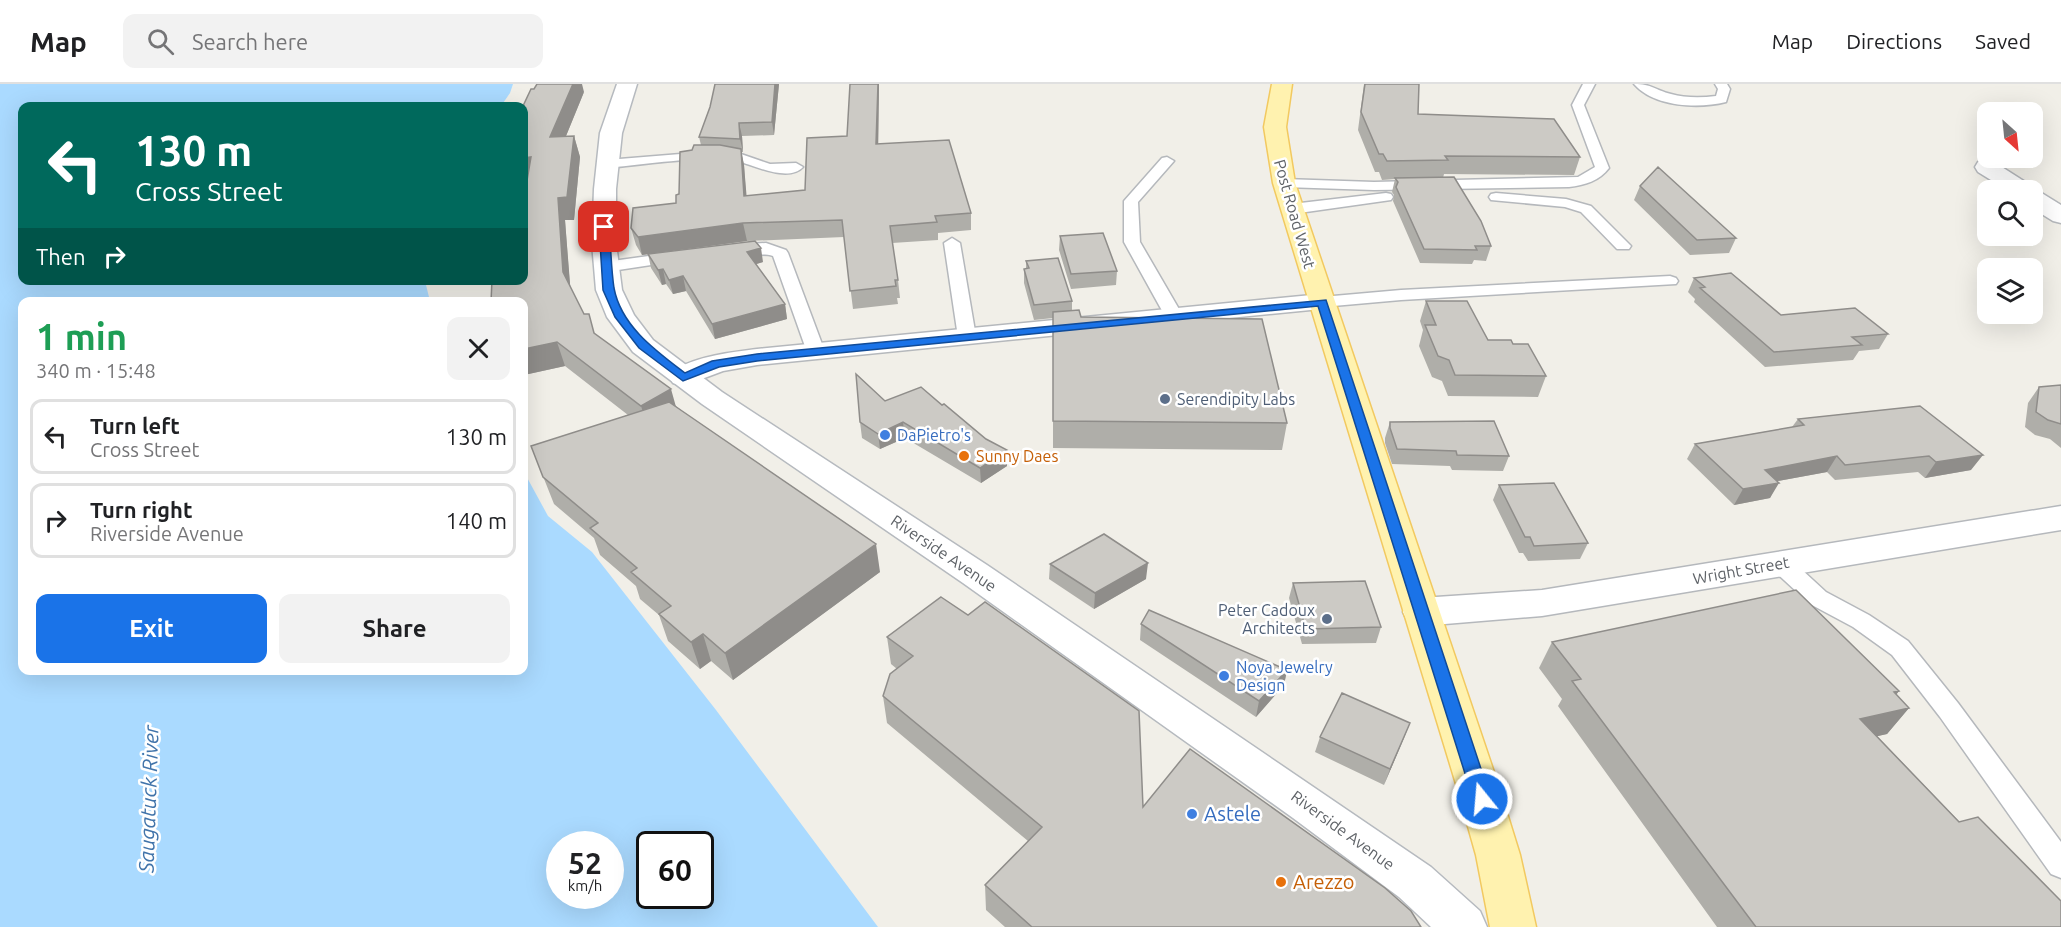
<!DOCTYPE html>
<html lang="en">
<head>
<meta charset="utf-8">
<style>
	:root { --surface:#fff; --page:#f2f2f2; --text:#202124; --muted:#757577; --line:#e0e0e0; --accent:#1a73e8 }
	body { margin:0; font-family:Ubuntu,sans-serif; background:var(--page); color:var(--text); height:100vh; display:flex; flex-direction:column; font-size:22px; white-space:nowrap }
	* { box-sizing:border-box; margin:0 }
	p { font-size:20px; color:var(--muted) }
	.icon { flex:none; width:33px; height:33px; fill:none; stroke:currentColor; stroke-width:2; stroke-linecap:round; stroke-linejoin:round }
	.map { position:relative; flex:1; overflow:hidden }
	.panel { position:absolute; left:18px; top:213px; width:510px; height:378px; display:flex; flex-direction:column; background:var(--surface); border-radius:12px; box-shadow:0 6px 24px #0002 }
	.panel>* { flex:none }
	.top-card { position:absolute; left:18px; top:18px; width:510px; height:183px; border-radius:12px; box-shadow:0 6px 24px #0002; background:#00695c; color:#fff; overflow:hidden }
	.needle { width:39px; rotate:153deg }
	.buttons { position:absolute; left:1977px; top:18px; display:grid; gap:12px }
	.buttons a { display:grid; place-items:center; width:66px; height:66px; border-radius:12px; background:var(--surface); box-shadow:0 6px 24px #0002; font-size:30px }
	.speed { position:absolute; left:546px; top:747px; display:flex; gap:12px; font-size:30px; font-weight:700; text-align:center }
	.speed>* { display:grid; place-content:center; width:78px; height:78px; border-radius:50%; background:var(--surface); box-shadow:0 6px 24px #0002; line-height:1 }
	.speed small { font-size:15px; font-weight:400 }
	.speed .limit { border:3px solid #111; border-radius:9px; background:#fff; color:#111 }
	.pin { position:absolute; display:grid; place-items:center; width:51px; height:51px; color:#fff; margin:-26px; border-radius:12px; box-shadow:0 3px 9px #0006 }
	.me { position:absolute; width:66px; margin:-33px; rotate:343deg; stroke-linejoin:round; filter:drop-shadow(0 0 4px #0008) }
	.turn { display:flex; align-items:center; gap:21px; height:126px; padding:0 18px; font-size:27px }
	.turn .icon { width:78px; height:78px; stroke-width:2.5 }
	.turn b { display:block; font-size:42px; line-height:51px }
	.then { display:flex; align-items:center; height:57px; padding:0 18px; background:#0003; gap:12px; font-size:22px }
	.round { display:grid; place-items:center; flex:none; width:63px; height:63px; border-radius:12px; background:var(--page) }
	.headline { display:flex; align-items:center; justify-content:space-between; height:102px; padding:0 18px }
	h1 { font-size:36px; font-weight:600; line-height:45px; color:#1e9e55 }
	.button { display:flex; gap:12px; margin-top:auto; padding:12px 18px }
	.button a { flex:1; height:69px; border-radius:12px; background:var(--accent); color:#fff; font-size:24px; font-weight:600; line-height:69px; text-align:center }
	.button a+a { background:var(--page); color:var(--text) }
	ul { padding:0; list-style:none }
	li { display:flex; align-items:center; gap:18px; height:75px; margin:0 12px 9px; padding:0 6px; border:3px solid var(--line); border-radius:12px }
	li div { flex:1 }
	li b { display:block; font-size:22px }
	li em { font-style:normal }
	header { display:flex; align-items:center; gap:36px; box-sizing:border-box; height:84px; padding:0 30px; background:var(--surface); border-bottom:2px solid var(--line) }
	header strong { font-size:28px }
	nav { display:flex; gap:33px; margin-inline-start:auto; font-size:21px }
	.search { width:420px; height:54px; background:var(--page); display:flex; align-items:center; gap:15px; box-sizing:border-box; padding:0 21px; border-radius:12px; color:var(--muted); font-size:22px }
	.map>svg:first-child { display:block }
	.water { fill:#aadaff; fill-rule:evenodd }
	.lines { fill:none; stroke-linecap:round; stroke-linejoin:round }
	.lane-casing { stroke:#b5b8bc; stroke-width:3 }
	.street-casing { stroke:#b5b8bc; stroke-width:3 }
	.secondary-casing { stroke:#b6babf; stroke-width:3 }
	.primary-casing { stroke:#f2c960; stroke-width:3 }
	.lane { fill:#fff; fill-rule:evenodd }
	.street { fill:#fff; fill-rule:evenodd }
	.secondary { fill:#fff; fill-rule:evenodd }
	.primary { fill:#fff2af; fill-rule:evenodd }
	.wall { fill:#afaea9 }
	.shaded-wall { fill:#8f8d8a }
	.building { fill:#cccac5; stroke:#8f8d8a; stroke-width:1.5 }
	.route { fill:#1a73e8; stroke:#114b97; stroke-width:1.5 }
	.service-dot { fill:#5c6f8a; stroke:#fff; stroke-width:2 }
	.shop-dot { fill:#3f7fe0; stroke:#fff; stroke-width:2 }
	.food-dot { fill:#e8710a; stroke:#fff; stroke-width:2 }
	.labels { text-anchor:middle; stroke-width:5; stroke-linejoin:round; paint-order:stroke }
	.street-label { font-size:16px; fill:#5f6368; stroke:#fff }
	.service-label { font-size:16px; fill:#4e5e75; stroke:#fff; text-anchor:start }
	.shop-label { font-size:16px; fill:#366cbe; stroke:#fff; text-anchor:start }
	.food-label { font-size:16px; fill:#c56008; stroke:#fff; text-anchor:start }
	.near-shop-label { font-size:20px; fill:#366cbe; stroke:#fff; text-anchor:start }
	.near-food-label { font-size:20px; fill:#c56008; stroke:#fff; text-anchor:start }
	.near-water-label { font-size:21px; font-style:italic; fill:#4174aa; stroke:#fff }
</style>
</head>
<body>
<header>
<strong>Map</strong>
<div class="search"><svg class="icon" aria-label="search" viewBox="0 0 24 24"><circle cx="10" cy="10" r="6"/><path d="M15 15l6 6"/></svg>Search here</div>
<nav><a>Map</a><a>Directions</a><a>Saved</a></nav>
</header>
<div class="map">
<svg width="2061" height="843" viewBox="0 0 2061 843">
	<rect width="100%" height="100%" fill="#f1efe8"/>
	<!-- water -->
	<path class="water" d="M 0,0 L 513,0 L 510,9 L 501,22 L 22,22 L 22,196 L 425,197 L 430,217 L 22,218 L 22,586 L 524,586 L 524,388 L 548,432 L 592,468 L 716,626 L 878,843 L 0,843 ZM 560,760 L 610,760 L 610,812 L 560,812 ZM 650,760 L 700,760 L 700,812 L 650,812 Z"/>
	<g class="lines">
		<defs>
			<path id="lane" d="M 1583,0 L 1595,0 L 1584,21 L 1609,84 C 1599,97 1585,101 1569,103 L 1374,106 L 1284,103 L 1277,99 L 1284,95 L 1374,98 L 1578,93 L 1595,83 L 1572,21 Z
				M 1634,0 C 1652,0 1655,6 1671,10 C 1685,14 1701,14 1716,12 L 1718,5 L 1715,0 L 1727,0 L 1730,5 L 1726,18 C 1698,25 1654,23 1634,0 Z
				M 705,68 L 738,69 L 770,80 L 796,79 L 803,83 C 788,99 754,81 737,77 C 705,71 642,81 607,84 L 600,80 L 607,76 Z
				M 1167,73 L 1174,77 L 1138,118 L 1140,158 L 1183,232 L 1180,236 L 1168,236 L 1165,232 L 1124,158 L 1124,117 L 1162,74 Z
				M 1386,109 L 1391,110 L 1393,113 L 1391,116 L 1292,130 L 1284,125 L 1292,120 Z
				M 1496,109 L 1566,115 L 1591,122 L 1631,162 L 1629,165 L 1617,165 L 1581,128 L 1565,123 L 1491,116 L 1489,113 L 1491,110 Z
				M 952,154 L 960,159 L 976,253 L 973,257 L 961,257 L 958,253 L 944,159 Z
				M 766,159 L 786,166 L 788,169 L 825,268 L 822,272 L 810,272 L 807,268 L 773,172 C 759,167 735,177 725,166 L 733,161 Z
				M 678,168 L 684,170 L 686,173 L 684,176 L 605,188 L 597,183 L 605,178 Z
				M 1670,192 L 1676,194 L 1678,197 L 1676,200 L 1401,216 L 1322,223 L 1316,222 L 1314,218 L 1316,214 L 1322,213 L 1401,206 Z
				M 1780,471 L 1788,473 L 1826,508 L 1869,531 L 1908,557 L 1958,619 L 2061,758 L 2061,794 L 2051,790 L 1940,633 L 1892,571 L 1853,543 L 1810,520 L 1772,485 L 1769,479 L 1772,473 Z"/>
			<path id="street" d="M 1986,76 L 1994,78 L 2030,101 L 2033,106 L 2040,108 L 2061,121 L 2061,139 L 2053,137 L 2032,124 L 2032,106 L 2007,106 L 1978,88 L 1975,83 L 1978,78 Z
				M 1322,210 L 1331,212 L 1335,218 L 1331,224 L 757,281 L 723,287 L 683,302 L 673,299 L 669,293 C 682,273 734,268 757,265 Z
				M 2061,422 L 2061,446 L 1542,532 L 1421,542 L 1408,538 L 1403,528 L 1408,518 L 1421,514 L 1542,506 Z"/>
			<path id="secondary" d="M 617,0 L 637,0 L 622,49 L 616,105 L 616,159 L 622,206 L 634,231 L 653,256 L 722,308 L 987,481 L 1431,783 L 1480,827 L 1487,843 L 1431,843 L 1399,813 L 1293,734 L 963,499 L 702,320 L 633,268 L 607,233 L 596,206 L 592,159 L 594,105 L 600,49 Z"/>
			<path id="primary" d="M 1272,0 L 1292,0 L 1286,43 L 1295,99 L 1498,700 L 1520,771 L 1536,843 L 1490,843 L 1476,771 L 1456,700 L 1273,99 L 1264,43 Z"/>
		</defs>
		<!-- lane casing -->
		<use href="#lane" class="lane-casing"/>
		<!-- street casing -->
		<use href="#street" class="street-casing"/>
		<!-- secondary casing -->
		<use href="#secondary" class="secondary-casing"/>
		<!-- primary casing -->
		<use href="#primary" class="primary-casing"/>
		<!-- lane -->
		<use href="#lane" class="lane"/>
		<!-- street -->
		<use href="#street" class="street"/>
		<!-- secondary -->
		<use href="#secondary" class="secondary"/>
		<!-- primary -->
		<use href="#primary" class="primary"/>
	</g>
	<!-- wall -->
	<path class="wall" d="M 715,0 L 779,0 L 774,51 L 742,52 L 743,68 L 741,68 L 744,81 L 746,112 L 805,106 L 847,52 L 879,0 L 878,60 L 971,129 L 971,146 L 938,149 L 938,156 L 892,159 L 898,196 L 900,214 L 897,214 L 898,220 L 853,225 L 844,153 L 747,157 L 665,168 L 763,178 L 756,180 L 785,220 L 787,235 L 715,255 L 686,207 L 673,210 L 666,200 L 662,201 L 651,184 L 648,170 L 642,171 L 636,161 L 631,144 L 676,119 L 692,66 L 701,61 L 699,53 L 710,23 Z
		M 1364,0 L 1419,0 L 1418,30 L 1580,73 L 1574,91 L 1444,90 L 1443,94 L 1491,162 L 1486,177 L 1474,176 L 1472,180 L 1420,179 L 1393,117 L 1394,111 L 1392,108 L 1395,95 L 1382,96 L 1379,88 L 1375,88 L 1358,46 Z
		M 584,8 L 566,52 L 574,52 L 580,73 L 574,136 L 565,136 L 570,203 L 584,230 L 595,250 L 676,322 L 880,488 L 733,596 L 711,577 L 700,585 L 668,557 L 659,531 L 640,515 L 636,502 L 600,471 L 594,454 L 554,420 L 531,362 L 628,331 L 565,282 L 524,291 L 524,196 L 527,96 Z
		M 1640,102 L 1736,154 L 1729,169 L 1690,171 L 1634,116 Z
		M 1060,152 L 1117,187 L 1116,201 L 1071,205 L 1059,166 Z
		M 1026,177 L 1072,217 L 1072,226 L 1081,233 L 1287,339 L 1282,366 L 1053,364 L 1053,234 L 1034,236 L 1024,199 L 1024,185 L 1026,185 Z
		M 1694,194 L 1781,231 L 1888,250 L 1879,265 L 1859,267 L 1853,276 L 1765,283 L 1694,218 L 1695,215 L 1688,208 Z
		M 1426,217 L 1488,256 L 1513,260 L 1546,292 L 1538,313 L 1448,312 L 1442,297 L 1432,293 L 1419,262 L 1423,246 L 1420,237 Z
		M 2061,301 L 2061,364 L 2050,355 L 2035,351 L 2025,343 L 2028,319 L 2039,303 Z
		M 885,317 L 1007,382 L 981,399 L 905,354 L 880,365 L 862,354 L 860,338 Z
		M 1920,322 L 1971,386 L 1925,394 L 1918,388 L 1835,396 L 1827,388 L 1778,397 L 1770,414 L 1734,421 L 1687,375 L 1695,360 L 1792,343 L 1798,335 Z
		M 1390,338 L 1509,372 L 1503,387 L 1452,386 L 1450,382 L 1392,380 L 1385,359 L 1385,354 Z
		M 1499,401 L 1588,459 L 1580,475 L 1528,477 L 1523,469 L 1519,469 L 1493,416 Z
		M 1050,480 L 1146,495 L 1094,525 L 1049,495 Z
		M 1293,499 L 1381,543 L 1376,559 L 1302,560 L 1289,514 Z
		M 1141,540 L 1287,586 L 1284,601 L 1256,633 L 1140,556 Z
		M 887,553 L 1143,723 L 1421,843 L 1005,843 L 986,826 L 985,801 L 1028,757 L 887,639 L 883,612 L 897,585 L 891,580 Z
		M 1552,558 L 1899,607 L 1896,611 L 1909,624 L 1887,650 L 1877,652 L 2061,843 L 1717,843 L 1558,622 L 1562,615 L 1539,584 Z
		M 1410,639 L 1384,701 L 1315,668 L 1320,653 Z"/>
	<!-- shaded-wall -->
	<path class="shaded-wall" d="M 573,0 L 582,0 L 584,8 L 557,74 L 550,53 Z
		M 775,0 L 779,0 L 774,51 L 772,38 Z
		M 878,0 L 879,0 L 878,76 L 876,60 Z
		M 739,39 L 742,52 L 743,68 L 740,55 Z
		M 574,52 L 580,73 L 574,136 L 565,136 L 571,212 L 563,188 L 558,114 Z
		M 741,65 L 744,81 L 748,129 L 744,112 Z
		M 531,73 L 538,94 L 524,96 L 524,74 Z
		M 743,139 L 747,157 L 642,171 L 638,153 Z
		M 761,164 L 763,178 L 750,182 L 747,168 Z
		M 663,185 L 666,200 L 662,201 L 658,186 Z
		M 683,192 L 686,207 L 673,210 L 669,196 Z
		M 785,220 L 787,235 L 715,255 L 712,240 Z
		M 557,258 L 565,282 L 524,291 L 524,265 Z
		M 671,305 L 678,330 L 649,347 L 641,322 Z
		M 903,338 L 905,354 L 880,365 L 878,350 Z
		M 1007,366 L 1007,382 L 981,399 L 980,384 Z
		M 1983,371 L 1971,386 L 1925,394 L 1936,378 Z
		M 1837,372 L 1827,388 L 1756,401 L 1765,386 Z
		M 1779,399 L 1770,414 L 1734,421 L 1743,405 Z
		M 876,460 L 880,488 L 733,596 L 725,569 Z
		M 1148,479 L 1146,495 L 1094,525 L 1095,509 Z
		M 703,550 L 711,577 L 700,585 L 691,558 Z
		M 1287,586 L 1284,601 L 1256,633 L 1259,617 Z
		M 1899,607 L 1879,631 L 1909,624 L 1887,650 L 1839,661 L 1860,635 L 1894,608 Z
		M 1410,639 L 1404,654 L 1384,701 L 1390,685 Z"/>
	<!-- building -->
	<path class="building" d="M 537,0 L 573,0 L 550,53 L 574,52 L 567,113 L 558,114 L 563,188 L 584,230 L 589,230 L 594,249 L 671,305 L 641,322 L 557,258 L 524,265 L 524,218 L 491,218 L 492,196 L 524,196 L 524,114 L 531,73 L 524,74 L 524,22 L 523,22 L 531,5 L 534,5 Z
		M 715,0 L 775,0 L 772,38 L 739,39 L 740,55 L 699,53 L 710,23 Z
		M 850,0 L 878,0 L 876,60 L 949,56 L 971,129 L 935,132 L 937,138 L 890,142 L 898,196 L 895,196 L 896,202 L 850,207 L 842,136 L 743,139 L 638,153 L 631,144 L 633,124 L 676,119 L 676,111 L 679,110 L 680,68 L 692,66 L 694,61 L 720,61 L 741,65 L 744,112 L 805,106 L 807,54 L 847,52 Z
		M 1365,0 L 1419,0 L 1418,30 L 1554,35 L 1580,73 L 1445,72 L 1448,76 L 1387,77 L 1383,70 L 1379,70 L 1361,28 Z
		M 1658,83 L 1736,154 L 1697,156 L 1640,102 Z
		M 1454,93 L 1481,137 L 1491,162 L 1475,162 L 1477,166 L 1424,165 L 1396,103 L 1398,98 L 1395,94 Z
		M 1103,149 L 1117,187 L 1071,190 L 1060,152 Z
		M 755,157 L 761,164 L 747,168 L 785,220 L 712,240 L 683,192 L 669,196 L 663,185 L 658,186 L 648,170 Z
		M 1058,174 L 1072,217 L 1034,221 L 1024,185 L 1029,184 L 1026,177 Z
		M 1731,189 L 1781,231 L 1855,224 L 1888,250 L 1852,253 L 1862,261 L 1774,268 L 1700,204 L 1705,203 L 1694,194 Z
		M 1426,217 L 1467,217 L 1488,256 L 1511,256 L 1513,260 L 1528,260 L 1546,292 L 1455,291 L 1449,276 L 1438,272 L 1425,241 L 1436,241 Z
		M 1079,226 L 1081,233 L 1262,235 L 1287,339 L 1053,337 L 1053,228 Z
		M 856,290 L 885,317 L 921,303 L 942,321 L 944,320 L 986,355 L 1007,366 L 980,384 L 903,338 L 878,350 L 860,338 Z
		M 2061,301 L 2061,340 L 2048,336 L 2036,328 L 2039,303 Z
		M 669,318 L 876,460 L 725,569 L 703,550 L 691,558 L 659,530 L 671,522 L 631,488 L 637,484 L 590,444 L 598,439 L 543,393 L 531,362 Z
		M 1920,322 L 1983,371 L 1936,378 L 1929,372 L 1845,381 L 1837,372 L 1765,386 L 1779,399 L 1743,405 L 1695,360 L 1804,341 L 1798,335 Z
		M 1494,337 L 1509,372 L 1457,371 L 1456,367 L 1397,365 L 1390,344 L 1390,338 Z
		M 1554,399 L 1588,459 L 1534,462 L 1530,453 L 1525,453 L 1499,401 Z
		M 1104,450 L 1148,479 L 1095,509 L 1050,480 Z
		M 1365,497 L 1381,543 L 1306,545 L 1293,499 Z
		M 1796,506 L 1899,607 L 1894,608 L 1909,624 L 1860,635 L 1959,738 L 1978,733 L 2061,817 L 2061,843 L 1756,843 L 1572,597 L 1581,595 L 1552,558 Z
		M 941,513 L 968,531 L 985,518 L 1139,627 L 1143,723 L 1190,665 L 1385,804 L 1411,827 L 1421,843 L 1032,843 L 985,801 L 1042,743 L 883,612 L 890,590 L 913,572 L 887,553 Z
		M 1149,526 L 1287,586 L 1259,617 L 1141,540 Z
		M 1342,609 L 1410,639 L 1390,685 L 1320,653 Z"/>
	<!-- route -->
	<path class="route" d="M 604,140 L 609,143 C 611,163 611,184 614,204 C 621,242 656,267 685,289 L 712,277 L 757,270 L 1326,216 L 1491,715 L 1488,720 L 1482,722 L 1476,720 L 1473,715 L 1318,222 L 757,277 L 719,283 L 683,297 L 639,264 L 615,233 L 603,206 L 599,143 Z"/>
	<!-- markers -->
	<g class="service-dot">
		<circle cx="1165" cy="315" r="6"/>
		<circle cx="1327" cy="535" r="6"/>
	</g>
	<g class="shop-dot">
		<circle cx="885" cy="351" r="6"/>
		<circle cx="1224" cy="592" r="6"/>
		<circle cx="1192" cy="730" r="6"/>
	</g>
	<g class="food-dot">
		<circle cx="964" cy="372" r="6"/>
		<circle cx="1281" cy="798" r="6"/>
	</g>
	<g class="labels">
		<!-- street labels -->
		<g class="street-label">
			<text transform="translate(1295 130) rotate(74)" y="6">Post Road West</text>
			<text transform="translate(944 469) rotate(34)" y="6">Riverside Avenue</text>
			<text transform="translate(1741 486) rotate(-10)" y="6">Wright Street</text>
			<text transform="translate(1343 746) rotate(36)" y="6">Riverside Avenue</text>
		</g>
		<!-- service labels -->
		<g class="service-label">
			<text x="1177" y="321">Serendipity Labs</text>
			<text x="1315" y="532" text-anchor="end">Peter Cadoux<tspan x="1315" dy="18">Architects</tspan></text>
		</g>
		<!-- shop labels -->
		<g class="shop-label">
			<text x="897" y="357">DaPietro's</text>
			<text x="1236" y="589">Noya Jewelry<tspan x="1236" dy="18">Design</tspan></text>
		</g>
		<!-- food labels -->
		<g class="food-label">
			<text x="976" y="378">Sunny Daes</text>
		</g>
		<!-- near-shop labels -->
		<g class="near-shop-label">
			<text x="1204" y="737">Astele</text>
		</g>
		<!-- near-food labels -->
		<g class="near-food-label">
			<text x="1293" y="805">Arezzo</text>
		</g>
		<!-- near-water labels -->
		<g class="near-water-label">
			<text transform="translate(149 715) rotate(-88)" y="7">Saugatuck River</text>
		</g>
	</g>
</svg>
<div class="buttons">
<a><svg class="needle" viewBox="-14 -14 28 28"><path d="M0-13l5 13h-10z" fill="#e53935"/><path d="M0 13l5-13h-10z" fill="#757577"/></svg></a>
<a><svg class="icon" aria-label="search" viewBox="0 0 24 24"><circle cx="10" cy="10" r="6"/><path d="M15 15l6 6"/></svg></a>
<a><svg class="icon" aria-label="layers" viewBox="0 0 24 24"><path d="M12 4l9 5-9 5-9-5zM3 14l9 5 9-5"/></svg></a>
</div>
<div class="speed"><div>52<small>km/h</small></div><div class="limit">60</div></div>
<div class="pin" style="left:604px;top:143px;background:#d93025"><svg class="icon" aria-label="arrive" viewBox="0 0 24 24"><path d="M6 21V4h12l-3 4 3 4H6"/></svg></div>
<svg class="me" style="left:1482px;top:715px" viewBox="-20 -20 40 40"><circle r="17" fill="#1a73e8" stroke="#fff" stroke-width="3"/><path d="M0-11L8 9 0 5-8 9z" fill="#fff"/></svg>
<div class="top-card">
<div class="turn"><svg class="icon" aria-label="left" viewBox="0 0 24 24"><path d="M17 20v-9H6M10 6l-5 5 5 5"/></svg><div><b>130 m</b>Cross Street</div></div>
<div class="then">Then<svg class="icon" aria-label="right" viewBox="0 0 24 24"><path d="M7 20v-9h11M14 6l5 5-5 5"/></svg></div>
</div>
<section class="panel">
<div class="headline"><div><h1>1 min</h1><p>340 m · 15:48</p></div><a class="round"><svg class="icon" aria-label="close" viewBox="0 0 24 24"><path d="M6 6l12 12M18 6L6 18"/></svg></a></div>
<ul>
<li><svg class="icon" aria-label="left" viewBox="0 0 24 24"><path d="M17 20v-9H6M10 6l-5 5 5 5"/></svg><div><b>Turn left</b><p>Cross Street</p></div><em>130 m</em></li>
<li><svg class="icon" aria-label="right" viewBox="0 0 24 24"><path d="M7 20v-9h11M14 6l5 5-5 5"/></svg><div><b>Turn right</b><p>Riverside Avenue</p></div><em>140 m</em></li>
</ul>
<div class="button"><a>Exit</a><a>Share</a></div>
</section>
</div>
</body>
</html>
